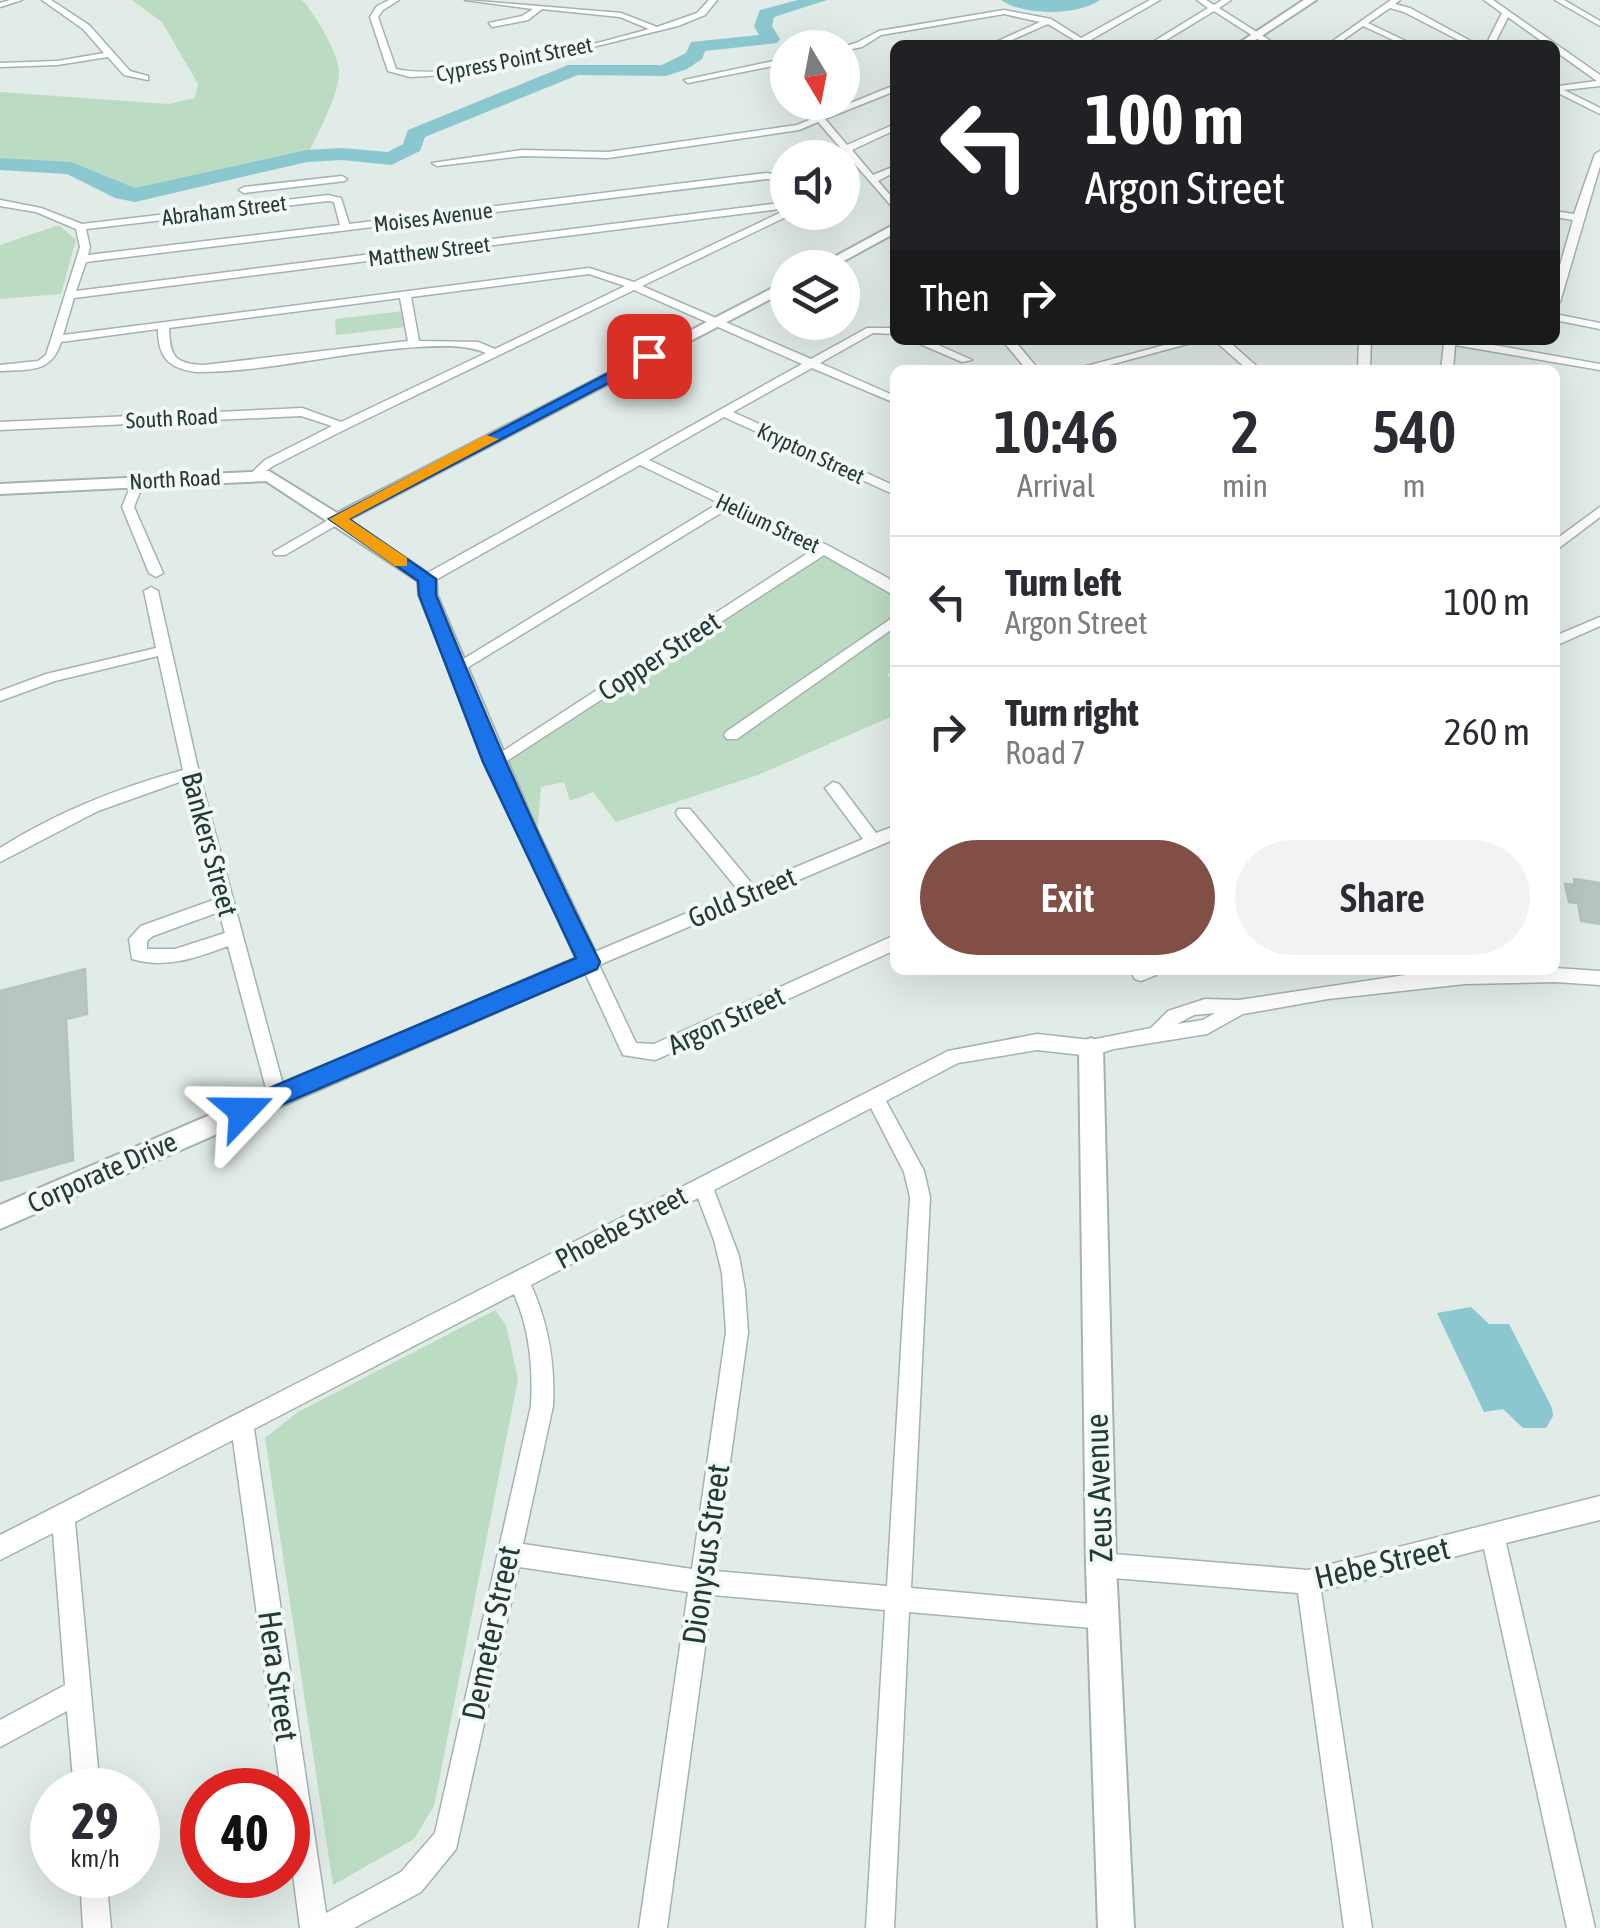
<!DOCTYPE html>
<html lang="en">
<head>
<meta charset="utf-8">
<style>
	:root { --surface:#fff; --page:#f2f2f3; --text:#2b2b33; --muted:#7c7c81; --line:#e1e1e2; --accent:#824f46 }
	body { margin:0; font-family:"Asap Condensed",sans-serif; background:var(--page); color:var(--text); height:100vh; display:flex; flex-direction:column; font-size:38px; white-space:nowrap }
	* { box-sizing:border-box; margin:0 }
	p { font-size:32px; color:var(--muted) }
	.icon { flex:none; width:55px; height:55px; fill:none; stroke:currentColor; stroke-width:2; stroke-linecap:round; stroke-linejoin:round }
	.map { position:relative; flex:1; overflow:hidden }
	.sheet { position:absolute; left:890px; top:365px; width:670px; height:610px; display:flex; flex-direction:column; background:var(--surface); border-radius:15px; box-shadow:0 10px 40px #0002 }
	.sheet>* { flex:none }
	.guide { position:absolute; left:890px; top:40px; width:670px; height:305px; border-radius:15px; box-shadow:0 10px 40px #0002; background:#202124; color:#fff; overflow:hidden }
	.needle { width:65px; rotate:170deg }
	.buttons { position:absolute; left:770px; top:30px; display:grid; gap:20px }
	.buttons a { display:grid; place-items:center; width:90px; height:90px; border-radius:50%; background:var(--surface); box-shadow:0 10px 40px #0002; font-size:50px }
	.speed { position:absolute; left:30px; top:1768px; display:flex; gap:20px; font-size:50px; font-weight:700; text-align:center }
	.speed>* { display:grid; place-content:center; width:130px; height:130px; border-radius:50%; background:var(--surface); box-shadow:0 10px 40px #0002; line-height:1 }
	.speed small { font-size:25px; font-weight:400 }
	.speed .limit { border:15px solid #d22; background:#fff; color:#111 }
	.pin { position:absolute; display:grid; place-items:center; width:85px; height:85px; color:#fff; margin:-42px; border-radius:20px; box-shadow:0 5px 15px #0006 }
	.me { position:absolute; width:110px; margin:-55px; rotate:67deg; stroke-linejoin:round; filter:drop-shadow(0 0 8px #0008) }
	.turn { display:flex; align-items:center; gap:35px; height:210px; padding:0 30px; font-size:45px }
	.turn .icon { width:130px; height:130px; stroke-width:2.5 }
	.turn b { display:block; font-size:70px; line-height:85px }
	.then { display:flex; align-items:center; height:95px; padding:0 30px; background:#0003; gap:20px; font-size:38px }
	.eta { display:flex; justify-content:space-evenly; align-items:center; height:170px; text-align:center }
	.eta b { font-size:60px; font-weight:600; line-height:70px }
	.button { display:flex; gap:20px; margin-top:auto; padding:20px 30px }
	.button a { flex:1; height:115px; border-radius:60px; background:var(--accent); color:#fff; font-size:40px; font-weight:600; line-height:115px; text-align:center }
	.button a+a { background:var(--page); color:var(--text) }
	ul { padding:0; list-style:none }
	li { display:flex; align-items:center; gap:30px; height:130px; padding:0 30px; border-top:2px solid var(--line) }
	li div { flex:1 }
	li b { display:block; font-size:38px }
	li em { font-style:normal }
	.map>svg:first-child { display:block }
	.green { fill:#bbdcc3 }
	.water { fill:#8bc7cf }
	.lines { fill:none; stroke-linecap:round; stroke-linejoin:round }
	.river { fill:#8bc7cf; fill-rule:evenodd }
	.building { fill:#b7c6bf; stroke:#b4c5bd; stroke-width:2.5 }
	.minor-casing { stroke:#a4b3ae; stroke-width:3 }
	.tertiary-casing { stroke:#a4b3ae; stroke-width:4 }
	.minor { fill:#fff; fill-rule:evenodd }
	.tertiary { fill:#fff; fill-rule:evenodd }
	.route { fill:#1a73e8; stroke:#114b97; stroke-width:2.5 }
	.slow { fill:#f59e0b }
	.labels { text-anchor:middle; stroke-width:8; stroke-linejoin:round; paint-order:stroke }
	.far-street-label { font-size:22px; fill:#223b34; stroke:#f2f8f5 }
	.street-label { font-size:28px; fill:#223b34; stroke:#f2f8f5 }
	.near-street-label { font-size:32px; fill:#223b34; stroke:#f2f8f5 }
</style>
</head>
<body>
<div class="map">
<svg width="1600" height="1928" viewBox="0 0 1600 1928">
	<rect width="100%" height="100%" fill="#e1ebe7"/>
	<!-- green -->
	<path class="green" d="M 132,0 L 302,0 C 315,14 338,52 339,72 C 339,95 317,135 307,156 L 135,195 C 117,195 109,183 93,176 C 64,163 31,162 0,164 L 0,92 L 169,104 L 195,98 L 198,84 L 162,22 Z
		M 59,225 L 76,240 L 61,294 L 0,299 L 0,245 Z
		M 404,311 L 406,327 L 336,335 L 335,319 Z
		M 825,549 L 895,597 L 895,667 L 887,675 L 895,681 L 895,715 L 758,775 L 616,822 L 593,792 L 570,801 L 564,782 L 541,787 L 536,850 L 498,764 Z
		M 495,1310 L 506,1325 L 518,1379 L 434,1806 L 414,1839 L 333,1885 L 265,1438 L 298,1412 Z"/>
	<!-- water -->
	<path class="water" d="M 1471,1307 L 1489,1324 L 1509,1324 L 1552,1408 L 1553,1416 L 1546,1428 L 1523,1428 L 1503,1409 L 1484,1412 L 1437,1313 Z"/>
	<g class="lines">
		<!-- river -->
		<path class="river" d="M 798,0 L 827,0 L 774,17 L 772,26 L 780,39 L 777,43 L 705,51 L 702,59 L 687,69 L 666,76 L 578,75 L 425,137 L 420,151 L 391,165 L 342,160 L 307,162 L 135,202 L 115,198 L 67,174 L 0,170 L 0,158 L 71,162 L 135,188 L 307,150 L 342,148 L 388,152 L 403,144 L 408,130 L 568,65 L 662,65 L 686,53 L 691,42 L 759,35 L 754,26 L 760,10 Z
			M 1001,0 L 1100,0 C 1077,16 1024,16 1001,0 Z"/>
	</g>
	<!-- building -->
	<path class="building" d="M 1574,879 L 1600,883 L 1600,924 L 1581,921 L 1578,903 L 1569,902 L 1565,884 L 1575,885 Z
		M 85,969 L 87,1014 L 66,1019 L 73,1160 L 0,1181 L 0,991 Z"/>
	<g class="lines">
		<defs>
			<path id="minor" d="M 10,0 L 22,0 L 0,7 L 0,3 Z
				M 42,0 L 51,0 L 89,25 L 130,71 L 148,76 L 148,80 L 124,75 L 108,57 L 57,65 L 0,67 L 0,63 L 57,61 L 104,53 L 83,29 Z
				M 389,0 L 399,0 L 383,10 L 378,17 L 396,69 C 454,82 589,46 649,29 L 620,17 L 542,9 L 528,20 L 492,27 L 489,23 L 522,16 L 533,9 L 465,0 L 621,13 L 657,27 L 697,13 L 709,0 L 717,0 L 705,15 L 678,26 L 540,60 L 444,75 L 410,77 L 388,71 L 370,17 L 377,6 Z
				M 1150,0 L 1160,0 L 1087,42 L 1091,45 L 1071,45 L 1076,41 L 1048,24 L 1000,45 L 989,45 L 1040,22 L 1004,14 L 881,35 L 862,47 L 842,51 L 842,48 L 839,48 L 856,43 L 879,31 L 1004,10 L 1051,19 L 1081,38 Z
				M 1197,0 L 1206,0 L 1214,5 L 1222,0 L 1231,0 L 1219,8 L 1277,45 L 1267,45 L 1214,11 L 1158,45 L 1148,45 L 1208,8 Z
				M 1391,0 L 1400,0 L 1395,4 L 1410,8 L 1478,45 L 1468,45 L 1404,12 L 1390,8 L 1368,23 L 1414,45 L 1404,45 L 1363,26 L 1336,45 L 1327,45 Z
				M 1484,0 L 1493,0 L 1600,75 L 1600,86 L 1564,90 L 1600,108 L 1600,114 L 1560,94 L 1555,97 L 1555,88 L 1559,86 L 1597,81 L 1555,51 L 1555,45 L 1547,45 L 1508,17 L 1494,45 L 1486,45 L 1502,13 Z
				M 1555,0 L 1564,0 L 1600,21 L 1600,26 Z
				M 788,58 L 788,63 L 688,83 L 684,80 Z
				M 895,85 L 895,91 L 825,119 L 847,145 L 895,124 L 895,130 L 852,150 L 873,175 L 895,166 L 895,172 L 878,181 L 895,201 L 895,210 L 818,122 L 799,130 L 608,158 L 522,156 L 437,166 L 432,163 L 522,150 L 608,152 L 797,125 Z
				M 1600,151 L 1600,166 L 1560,302 L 1555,305 L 1555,283 L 1573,220 L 1555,217 L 1555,211 L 1574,214 L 1595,154 Z
				M 767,173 L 786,177 L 788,189 L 780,181 L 767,179 L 86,262 L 76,291 L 788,202 L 788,208 L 74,298 L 63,335 L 589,268 L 634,282 L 788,209 L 788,212 L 792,214 L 642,286 L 811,359 L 867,328 L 895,328 L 895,334 L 873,333 L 820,363 L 895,396 L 895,403 L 812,368 L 733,412 L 895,486 L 895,495 L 724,417 L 649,460 L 829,546 L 888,578 L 895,585 L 895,596 L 824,555 L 499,766 L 494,767 L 486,762 L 814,549 L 729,508 L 457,674 L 452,672 L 452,666 L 719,503 L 640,465 L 432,582 L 422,582 L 422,576 L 802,364 L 634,290 L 346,429 L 273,466 L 255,479 L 249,475 L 265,460 L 332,426 L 301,416 L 0,430 L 0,422 L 302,408 L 341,422 L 486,353 C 465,344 440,346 418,347 C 344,351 270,372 196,372 C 168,368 158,357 158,329 L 61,342 C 51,374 29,369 0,371 L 0,365 L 38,361 L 46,355 L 80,247 L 76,229 L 36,212 L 0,206 L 0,200 L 41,208 L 82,224 L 328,195 L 341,198 L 349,224 ZM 328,201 L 334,202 L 340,225 L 88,255 L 90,247 L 86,229 ZM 589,274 L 625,286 L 495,349 L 478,342 L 419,341 L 411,297 ZM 400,298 L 408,341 L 204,365 C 174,364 170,356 169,328 Z
				M 342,176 L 347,179 L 345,181 L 244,193 L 239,190 L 244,187 Z
				M 1555,314 L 1600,323 L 1600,329 L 1555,320 Z
				M 911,340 L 927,340 L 972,360 L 962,362 Z
				M 1002,340 L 1014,340 L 1039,370 L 1027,370 Z
				M 1183,340 L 1202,340 L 1091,370 L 1072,370 Z
				M 1214,340 L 1227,340 L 1261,370 L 1248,370 Z
				M 1359,340 L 1371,340 L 1370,370 L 1358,370 Z
				M 1440,340 L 1465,340 L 1600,364 L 1600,370 L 1455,345 L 1453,370 L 1441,370 L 1444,343 Z
				M 138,478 L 144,482 L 134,507 L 163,573 L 156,577 L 149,573 L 122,507 L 132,482 Z
				M 1600,507 L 1600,517 L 1555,551 L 1555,540 Z
				M 337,515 L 343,519 L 342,522 L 285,555 L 275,555 L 273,552 Z
				M 151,587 L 158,591 L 199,773 L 286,1096 L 284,1102 L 277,1104 L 270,1102 L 268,1096 L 228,946 C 196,958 166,969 132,959 L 129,939 L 141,926 L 216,899 L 185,780 L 98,811 L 0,862 L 0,848 C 57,812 118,788 183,770 L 158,656 L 55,681 L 0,701 L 0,691 L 46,674 L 156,648 L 144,591 ZM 219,912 L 225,933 L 175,949 L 147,949 L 147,941 L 153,936 Z
				M 895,616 L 895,627 L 737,739 L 727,739 L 724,735 L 727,731 Z
				M 1600,617 L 1600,626 L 1555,646 L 1555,636 Z
				M 833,782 L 839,784 L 876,833 L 895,826 L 895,839 L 599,965 L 636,1043 L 654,1044 L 895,935 L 895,950 L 662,1057 L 655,1060 L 623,1055 L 580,962 L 583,957 L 739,891 L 678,817 L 676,813 L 678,809 L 690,809 L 753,885 L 863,839 L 825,788 Z
				M 1555,968 L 1600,971 L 1600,985 L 1555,982 L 1465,984 L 1328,999 L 1243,1014 L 1207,1034 L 1114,1049 L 1091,1056 L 1037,1050 L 958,1063 L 886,1101 L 924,1171 L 930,1197 L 911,1588 L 1103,1605 L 1112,1608 L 1115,1617 L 1112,1626 L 1103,1629 L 909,1612 L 894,1928 L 866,1928 L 885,1610 L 712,1595 L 667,1928 L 639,1928 L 688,1592 L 519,1567 L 456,1849 L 421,1892 L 354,1928 L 300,1928 L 288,1836 L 288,1790 L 281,1790 L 233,1440 L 75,1522 L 100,1790 L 74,1790 L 67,1711 L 0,1747 L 0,1720 L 65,1685 L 53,1533 L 0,1560 L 0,1535 L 948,1051 L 1037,1034 L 1091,1040 L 1151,1028 L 1168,1011 L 1205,999 L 1239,1000 L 1419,973 ZM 1215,1013 L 1203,1020 L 1177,1024 L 1194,1015 ZM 871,1108 L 904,1172 L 910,1197 L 887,1586 L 715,1571 L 748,1332 L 745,1290 L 739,1256 L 714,1190 ZM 698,1198 L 714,1240 L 722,1273 L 726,1332 L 692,1569 L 523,1544 L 553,1406 C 555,1363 549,1325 531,1285 ZM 514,1294 C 530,1330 533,1367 531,1406 L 435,1833 L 401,1872 L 326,1913 L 254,1429 Z
				M 1134,970 L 1159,970 L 1156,975 L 1141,981 L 1135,979 L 1132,974 Z
				M 1600,1496 L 1600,1520 L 1506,1543 L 1595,1928 L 1567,1928 L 1484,1549 L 1321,1591 L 1372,1928 L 1344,1928 L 1298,1593 L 1101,1577 L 1093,1573 L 1089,1565 L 1093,1557 L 1101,1553 L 1308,1570 Z
				M 80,1875 L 106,1875 L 111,1928 L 83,1928 Z"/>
			<path id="tertiary" d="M 1304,0 L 1316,0 L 1248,45 L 1236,45 Z
				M 895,224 L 895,233 L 831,268 L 814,268 Z
				M 788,280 L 788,290 L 348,520 L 436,579 L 437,595 L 535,826 L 600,962 L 597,968 L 0,1229 L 0,1205 L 576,958 L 494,780 L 419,595 L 418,581 L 266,481 L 0,494 L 0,484 L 269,471 L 337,513 Z
				M 1091,1038 L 1099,1041 L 1103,1048 L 1116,1565 L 1134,1928 L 1098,1928 L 1086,1565 L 1079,1048 L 1083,1041 Z"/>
		</defs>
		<!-- minor casing -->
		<use href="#minor" class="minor-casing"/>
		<!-- tertiary casing -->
		<use href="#tertiary" class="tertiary-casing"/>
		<!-- minor -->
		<use href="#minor" class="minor"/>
		<!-- tertiary -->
		<use href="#tertiary" class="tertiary"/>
	</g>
	<!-- route -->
	<path class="route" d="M 649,352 L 657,356 L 654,359 L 349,519 L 436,579 L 436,595 C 487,720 539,842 600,962 L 597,969 L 251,1118 L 243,1121 L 234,1118 L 230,1111 L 234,1103 L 576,958 L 483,762 L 419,595 L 418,581 L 329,519 Z"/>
	<!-- slow -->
	<path class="slow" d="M 486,435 L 499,439 L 349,519 L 407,558 L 407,566 L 395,566 L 329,519 Z"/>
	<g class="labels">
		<!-- far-street labels -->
		<g class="far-street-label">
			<text transform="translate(514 59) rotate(-11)" y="8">Cypress Point Street</text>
			<text transform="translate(224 210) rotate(-7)" y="8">Abraham Street</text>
			<text transform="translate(433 217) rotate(-7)" y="8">Moises Avenue</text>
			<text transform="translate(429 251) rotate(-7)" y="8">Matthew Street</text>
			<text transform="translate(172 418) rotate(-3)" y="8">South Road</text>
			<text transform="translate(811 453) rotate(25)" y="8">Krypton Street</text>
			<text transform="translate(175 479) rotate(-3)" y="8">North Road</text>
			<text transform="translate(768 523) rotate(25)" y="8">Helium Street</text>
		</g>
		<!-- street labels -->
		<g class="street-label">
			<text transform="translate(659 656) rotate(-33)" y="10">Copper Street</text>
			<text transform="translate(210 844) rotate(75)" y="10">Bankers Street</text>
			<text transform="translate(742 897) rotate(-23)" y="10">Gold Street</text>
			<text transform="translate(726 1020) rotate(-25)" y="10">Argon Street</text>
			<text transform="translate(102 1172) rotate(-24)" y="10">Corporate Drive</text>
			<text transform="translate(621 1227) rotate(-28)" y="10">Phoebe Street</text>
		</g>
		<!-- near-street labels -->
		<g class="near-street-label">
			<text transform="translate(1099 1488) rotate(-92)" y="11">Zeus Avenue</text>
			<text transform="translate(706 1554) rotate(-82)" y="11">Dionysus Street</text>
			<text transform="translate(1382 1563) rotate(-13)" y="11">Hebe Street</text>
			<text transform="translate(491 1633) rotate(-78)" y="11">Demeter Street</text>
			<text transform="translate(278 1676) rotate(82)" y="11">Hera Street</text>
		</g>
	</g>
</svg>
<div class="buttons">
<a><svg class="needle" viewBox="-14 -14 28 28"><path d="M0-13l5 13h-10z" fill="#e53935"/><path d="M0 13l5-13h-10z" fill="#7c7c81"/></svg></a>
<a><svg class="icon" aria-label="sound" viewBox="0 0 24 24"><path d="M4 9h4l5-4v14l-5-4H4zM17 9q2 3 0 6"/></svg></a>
<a><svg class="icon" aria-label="layers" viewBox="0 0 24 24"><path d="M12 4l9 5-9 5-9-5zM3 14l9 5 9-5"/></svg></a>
</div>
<div class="speed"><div>29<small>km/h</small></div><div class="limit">40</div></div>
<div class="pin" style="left:649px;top:356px;background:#d93025"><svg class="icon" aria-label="arrive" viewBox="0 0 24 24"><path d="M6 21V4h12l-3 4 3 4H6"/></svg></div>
<svg class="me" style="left:243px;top:1111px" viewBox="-20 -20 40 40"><path d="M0-17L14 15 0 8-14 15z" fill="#1a73e8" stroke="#fff" stroke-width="4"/></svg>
<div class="guide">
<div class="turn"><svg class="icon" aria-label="left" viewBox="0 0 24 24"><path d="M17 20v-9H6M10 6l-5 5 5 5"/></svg><div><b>100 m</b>Argon Street</div></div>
<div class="then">Then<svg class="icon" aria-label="right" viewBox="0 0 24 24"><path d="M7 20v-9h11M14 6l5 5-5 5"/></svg></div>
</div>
<section class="sheet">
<div class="eta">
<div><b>10:46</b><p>Arrival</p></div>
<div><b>2</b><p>min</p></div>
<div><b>540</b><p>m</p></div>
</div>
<ul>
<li><svg class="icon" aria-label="left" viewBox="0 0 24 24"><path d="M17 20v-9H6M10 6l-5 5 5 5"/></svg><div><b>Turn left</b><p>Argon Street</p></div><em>100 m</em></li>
<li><svg class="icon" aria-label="right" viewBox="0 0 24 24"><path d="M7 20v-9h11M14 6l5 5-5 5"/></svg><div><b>Turn right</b><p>Road 7</p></div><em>260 m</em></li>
</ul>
<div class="button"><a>Exit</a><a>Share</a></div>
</section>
</div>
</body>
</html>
